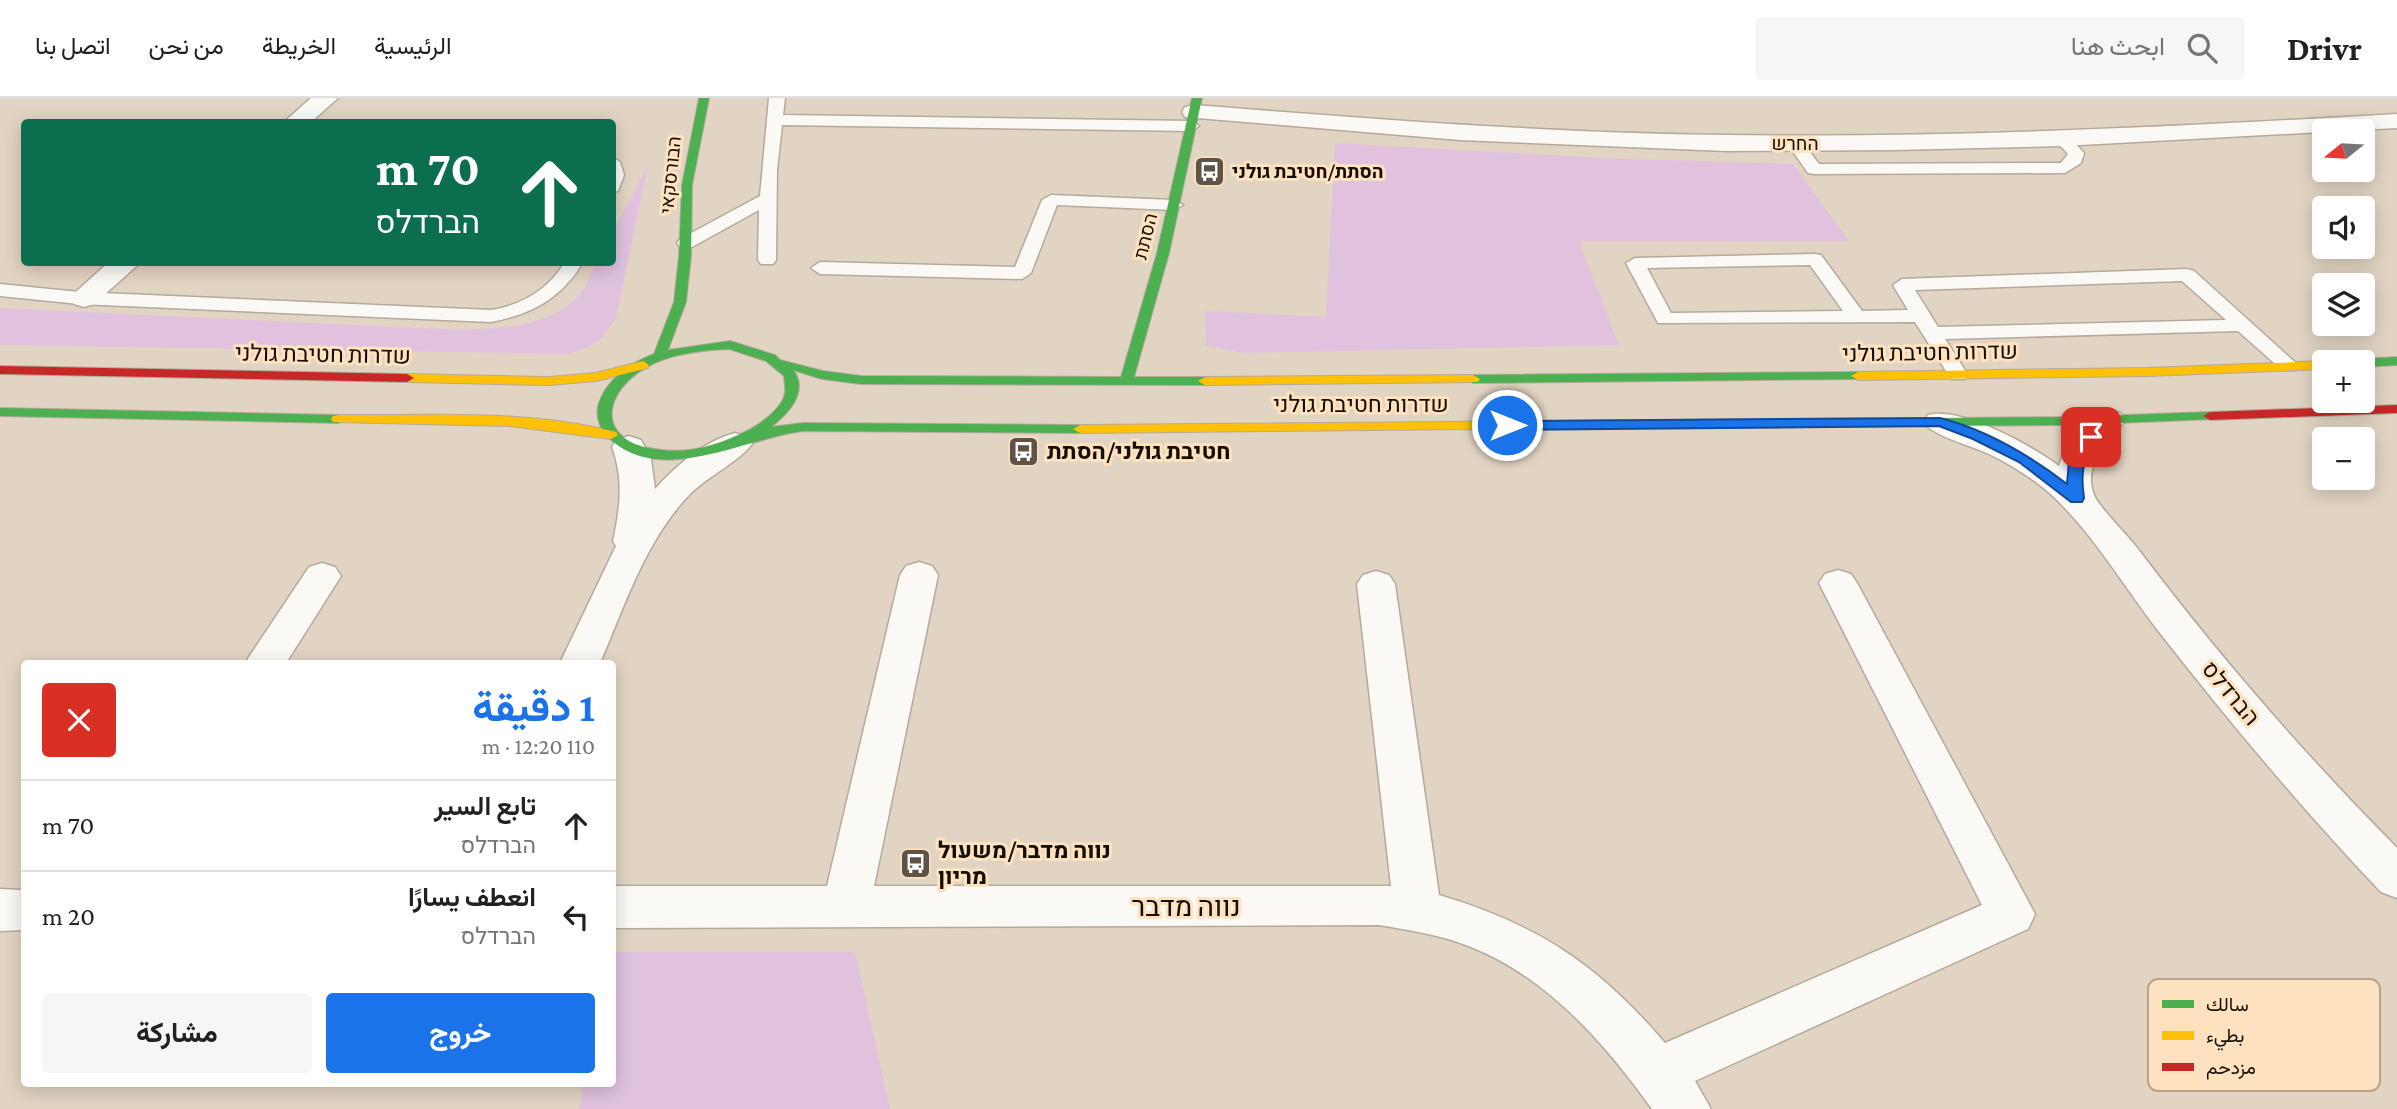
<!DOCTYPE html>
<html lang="ar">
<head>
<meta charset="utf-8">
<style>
	:root { --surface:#fff; --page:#f6f6f6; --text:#202124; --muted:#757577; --line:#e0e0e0; --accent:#1a73e8 }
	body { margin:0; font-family:"Crimson Pro",Vazirmatn,Heebo,serif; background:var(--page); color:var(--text); direction:rtl; height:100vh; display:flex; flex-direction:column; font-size:26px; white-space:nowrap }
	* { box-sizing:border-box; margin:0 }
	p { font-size:23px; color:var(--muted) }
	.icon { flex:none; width:38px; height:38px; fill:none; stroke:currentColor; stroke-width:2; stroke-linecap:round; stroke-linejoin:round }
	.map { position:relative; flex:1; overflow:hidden; direction:ltr }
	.drawer { position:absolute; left:21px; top:562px; width:595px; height:427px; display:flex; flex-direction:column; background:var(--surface); border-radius:7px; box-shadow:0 4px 18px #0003; direction:rtl }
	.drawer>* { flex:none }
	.guide { position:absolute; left:21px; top:21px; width:595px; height:147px; border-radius:7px; box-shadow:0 4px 18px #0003; direction:rtl; background:#0b6e4f; color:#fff; overflow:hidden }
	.needle { width:46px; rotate:252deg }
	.controls { position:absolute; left:2312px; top:21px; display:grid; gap:14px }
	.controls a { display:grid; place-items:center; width:63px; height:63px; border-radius:7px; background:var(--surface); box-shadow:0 4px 18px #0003; font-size:35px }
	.pin { position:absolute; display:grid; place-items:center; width:60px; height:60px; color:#fff; margin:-30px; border-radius:14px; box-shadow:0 4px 10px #0006 }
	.me { position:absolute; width:77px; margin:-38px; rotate:90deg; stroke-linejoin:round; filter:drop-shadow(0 0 5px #0008) }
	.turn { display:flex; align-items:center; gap:24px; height:147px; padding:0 21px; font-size:32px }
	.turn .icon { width:91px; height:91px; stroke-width:2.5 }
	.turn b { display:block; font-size:49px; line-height:60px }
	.round { display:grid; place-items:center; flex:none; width:74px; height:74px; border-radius:7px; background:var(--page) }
	.overview { display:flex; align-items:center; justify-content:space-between; height:119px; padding:0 21px }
	h1 { font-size:42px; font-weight:700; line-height:52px; color:var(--accent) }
	.cta { display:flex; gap:14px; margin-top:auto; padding:14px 21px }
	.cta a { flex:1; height:80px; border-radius:7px; background:var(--accent); color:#fff; font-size:28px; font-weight:700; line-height:80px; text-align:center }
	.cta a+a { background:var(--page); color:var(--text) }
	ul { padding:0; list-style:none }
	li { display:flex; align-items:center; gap:21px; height:91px; padding:0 21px; border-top:2px solid var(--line) }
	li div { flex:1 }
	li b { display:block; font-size:26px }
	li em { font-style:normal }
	header { display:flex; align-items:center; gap:42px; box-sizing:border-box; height:98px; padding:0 35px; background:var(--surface); border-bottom:2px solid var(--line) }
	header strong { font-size:33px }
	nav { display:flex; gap:38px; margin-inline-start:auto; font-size:24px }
	.search { width:490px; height:63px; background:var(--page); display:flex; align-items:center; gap:18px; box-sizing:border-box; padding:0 24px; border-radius:7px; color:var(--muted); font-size:26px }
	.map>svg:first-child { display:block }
	.green { fill:#e0c2df }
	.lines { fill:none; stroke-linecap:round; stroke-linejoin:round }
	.lane-casing { stroke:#b4a99b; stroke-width:3 }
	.street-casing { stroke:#b4a99b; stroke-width:3 }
	.fast-casing { stroke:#b4a99b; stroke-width:2 }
	.slow-casing { stroke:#b4a99b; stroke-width:2 }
	.jam-casing { stroke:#b4a99b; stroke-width:2 }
	.lane { fill:#fbf9f6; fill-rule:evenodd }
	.street { fill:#fbf9f6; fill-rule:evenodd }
	.fast { fill:#4caf50; fill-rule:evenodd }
	.slow { fill:#ffc107; fill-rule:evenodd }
	.jam { fill:#c62828; fill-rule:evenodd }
	.route { fill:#1a73e8; stroke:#114b97; stroke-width:2 }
	.labels { text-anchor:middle; stroke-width:6; stroke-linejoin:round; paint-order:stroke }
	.far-street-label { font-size:19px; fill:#170e03; stroke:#fee2c0 }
	.far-poi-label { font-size:19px; font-weight:bold; fill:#170e03; stroke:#fee2c0; text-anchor:start }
	.street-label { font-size:23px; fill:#170e03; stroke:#fee2c0 }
	.poi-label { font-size:23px; font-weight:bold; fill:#170e03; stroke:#fee2c0; text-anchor:start }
	.near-street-label { font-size:28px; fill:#170e03; stroke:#fee2c0 }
	.key { fill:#fee2c0; stroke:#b9a287; stroke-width:2 }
	.key-label { font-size:19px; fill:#170e03 }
</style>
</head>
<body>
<header>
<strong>Drivr</strong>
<div class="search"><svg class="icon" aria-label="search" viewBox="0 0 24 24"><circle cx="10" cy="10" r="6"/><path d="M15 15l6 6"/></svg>ابحث هنا</div>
<nav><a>الرئيسية</a><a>الخريطة</a><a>من نحن</a><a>اتصل بنا</a></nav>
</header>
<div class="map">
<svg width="2397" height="1011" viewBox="0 0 2397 1011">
	<rect width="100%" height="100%" fill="#e2d4c2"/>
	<!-- green -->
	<path class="green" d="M 1335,45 L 1602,60 L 1793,66 L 1849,143 L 1579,143 L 1619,247 L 1245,255 L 1206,248 L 1205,213 L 1326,219 Z
		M 648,67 L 616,220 C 601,244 593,250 566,256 L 0,247 L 0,210 L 459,232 C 498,231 551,229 578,198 C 586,190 591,175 597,165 L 612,164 L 613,134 Z
		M 614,854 L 855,854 L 890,1011 L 579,1011 L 584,985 L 612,985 Z"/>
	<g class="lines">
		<defs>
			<path id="lane" d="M 769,0 L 785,0 L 783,17 L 1191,23 L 1199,28 L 1191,33 L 782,27 L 777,72 L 776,162 L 773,166 L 761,166 L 758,162 L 759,112 L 692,149 L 680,149 L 677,145 L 680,141 L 760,98 Z
				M 2062,36 L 2068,38 L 2084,55 L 2081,65 L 2065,75 L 1814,76 L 1808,75 L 1787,45 L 1795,40 L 1801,42 L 1819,66 L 2061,65 L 2068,56 L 2054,41 Z
				M 612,59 L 620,64 L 624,77 L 618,93 L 612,94 Z
				M 1051,97 L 1174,102 L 1183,107 L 1174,112 L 1057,107 L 1031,175 L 1022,181 L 820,176 L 811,170 L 820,164 L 1015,169 L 1042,102 Z
				M 1815,156 L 1821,157 L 1862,213 L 1908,212 L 1893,187 L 1902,181 L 2187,171 L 2194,173 L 2299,268 L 2296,272 L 2282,272 L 2238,233 L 1945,241 L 1968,277 L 1965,281 L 1951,281 L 1915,224 L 1658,225 L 1626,165 L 1635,160 ZM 1810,167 L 1843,213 L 1671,215 L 1647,170 ZM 2182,183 L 2226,222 L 1938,229 L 1915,192 Z
				M 565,164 L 583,164 C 561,201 532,216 491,224 L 79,206 L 0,198 L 0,186 L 79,194 L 491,212 C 522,207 548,192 565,164 Z"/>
			<path id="street" d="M 311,0 L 338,0 L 311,24 L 284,24 Z
				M 1194,7 C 1371,21 1548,35 1726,37 C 1950,40 2173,29 2397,16 L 2397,30 L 2062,48 L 1894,52 L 1726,53 L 1460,42 L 1185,19 L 1182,14 L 1185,9 Z
				M 109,164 L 141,164 L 94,206 L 84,209 L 74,206 L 69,200 Z
				M 2108,312 L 2120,315 L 2125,322 C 2109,345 2082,365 2094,397 C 2098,408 2129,439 2138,451 C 2217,556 2304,656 2397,750 L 2397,800 L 2381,794 C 2304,713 2232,627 2163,539 C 2128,495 2099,444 2059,404 C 2039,384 2015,369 1989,356 C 1972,348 1933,338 1923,324 L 1928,317 C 1961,308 2032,348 2059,368 C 2066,345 2084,318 2108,312 Z
				M 735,335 L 747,339 L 752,346 C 741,362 707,379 690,396 C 645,443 625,507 600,565 L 560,565 L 616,448 L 613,443 C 620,411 624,381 612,349 L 617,342 L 629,338 L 641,342 L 651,361 L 655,391 C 676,368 704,343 735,335 Z
				M 919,464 L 932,468 L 938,477 L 874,788 L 1391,788 L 1357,486 L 1363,477 L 1376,473 L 1389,477 L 1395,486 L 1439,797 C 1539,827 1597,866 1665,945 L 1982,807 L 1819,485 L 1825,476 L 1838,472 L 1851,476 L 1857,485 L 2035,816 L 2028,831 L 1695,983 L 1711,1011 L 1652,1011 C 1604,944 1544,875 1463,846 C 1436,836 1408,832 1379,827 L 612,830 L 612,788 L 827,788 L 900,477 L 906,468 Z
				M 322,465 L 335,469 L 341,478 L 286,565 L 245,565 L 309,469 Z
				M 0,791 L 24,792 L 24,832 L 0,833 Z"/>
			<path id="fast" d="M 699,0 L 709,0 L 692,87 L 691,158 L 686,204 L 668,252 L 730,243 L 775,257 L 780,262 L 823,273 L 861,278 L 1121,279 L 1157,155 L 1192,0 L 1202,0 L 1169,155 L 1134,279 L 1205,279 L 1212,283 L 1205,287 L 861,286 L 822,281 L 793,272 C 810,293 787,317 771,329 L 803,325 L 1080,327 L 1087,331 L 1080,335 L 803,333 C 745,340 659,390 608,339 C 599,330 595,316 599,305 C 607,281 631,265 654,256 L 674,204 L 679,158 L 682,87 ZM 729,251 L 766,263 L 784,278 C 784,283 786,289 785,294 C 784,309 762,325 749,332 C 722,345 692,356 662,352 C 583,344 607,280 665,261 C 686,254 708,252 729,251 Z
				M 2397,259 L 2397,267 L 2362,269 L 2362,264 L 2356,264 L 2362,261 Z
				M 1858,274 L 1865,278 L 1863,281 L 1473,285 L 1466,281 L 1473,277 Z
				M 0,310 L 338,317 L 345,321 L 338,325 L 0,318 Z
				M 2210,314 L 2215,315 L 2217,318 L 2215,321 L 2068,327 L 1674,330 L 1667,326 L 1674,322 L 2068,319 Z"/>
			<path id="slow" d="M 643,263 L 649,267 L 648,270 L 596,283 L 549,287 L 407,284 L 400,280 L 407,276 L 549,279 L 596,275 Z
				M 2324,263 L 2329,264 L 2324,264 L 2324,271 L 2148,278 L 1858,282 L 1851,278 L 1858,274 L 2148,270 Z
				M 1473,277 L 1480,281 L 1478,284 L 1205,287 L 1198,283 L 1205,279 Z
				M 338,317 C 430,318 526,311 616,334 L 618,337 L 611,341 L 509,328 L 333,324 L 331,321 L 333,318 Z
				M 1674,322 L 1679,323 L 1681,326 L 1679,329 L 1080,335 L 1073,331 L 1080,327 Z"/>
			<path id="jam" d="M 0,268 L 407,276 L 414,280 L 407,284 L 0,276 Z
				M 2397,307 L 2397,315 L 2210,322 L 2203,318 L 2210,314 Z"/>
		</defs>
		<!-- lane casing -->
		<use href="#lane" class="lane-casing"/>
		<!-- street casing -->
		<use href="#street" class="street-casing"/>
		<!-- fast casing -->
		<use href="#fast" class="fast-casing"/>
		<!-- slow casing -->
		<use href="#slow" class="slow-casing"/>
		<!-- jam casing -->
		<use href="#jam" class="jam-casing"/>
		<!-- lane -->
		<use href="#lane" class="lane"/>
		<!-- street -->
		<use href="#street" class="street"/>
		<!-- fast -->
		<use href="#fast" class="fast"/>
		<!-- slow -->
		<use href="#slow" class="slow"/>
		<!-- jam -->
		<use href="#jam" class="jam"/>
	</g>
	<!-- route -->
	<path class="route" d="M 1940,320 C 1988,332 2029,357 2067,386 L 2069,363 L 2086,336 L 2096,336 L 2098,339 C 2083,363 2080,372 2084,400 L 2082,404 L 2071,404 L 2019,364 L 1973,341 L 1939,328 L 1507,332 L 1500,327 L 1507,323 Z"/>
	<!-- icons -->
	<defs>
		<symbol id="bus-square" viewBox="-11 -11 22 22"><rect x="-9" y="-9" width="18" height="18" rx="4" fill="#5e5346" stroke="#fee2c0"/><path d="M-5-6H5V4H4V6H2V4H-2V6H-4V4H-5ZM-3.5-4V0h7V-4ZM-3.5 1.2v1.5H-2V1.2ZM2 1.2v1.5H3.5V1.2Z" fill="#fff"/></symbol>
	</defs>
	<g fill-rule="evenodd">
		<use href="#bus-square" x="1192" y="56" width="35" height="35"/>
		<use href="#bus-square" x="1006" y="336" width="35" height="35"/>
		<use href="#bus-square" x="898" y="748" width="35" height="35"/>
	</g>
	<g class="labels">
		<!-- far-street labels -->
		<g class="far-street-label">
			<text x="1795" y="52">החרש</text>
			<text transform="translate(670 77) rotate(-84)" y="7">הבורסקאי</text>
			<text transform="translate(1145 138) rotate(-76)" y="7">הסתת</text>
		</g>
		<!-- far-poi labels -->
		<g class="far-poi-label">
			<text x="1232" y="80">הסתת/חטיבת גולני</text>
		</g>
		<!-- street labels -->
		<g class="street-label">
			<text transform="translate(1930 254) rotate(-1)" y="8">שדרות חטיבת גולני</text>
			<text transform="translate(323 256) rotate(1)" y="8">שדרות חטיבת גולני</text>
			<text x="1361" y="314">שדרות חטיבת גולני</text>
			<text transform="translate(2231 595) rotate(50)" y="8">הברדלס</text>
		</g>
		<!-- poi labels -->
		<g class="poi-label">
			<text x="1047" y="361">חטיבת גולני/הסתת</text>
			<text x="938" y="760">נווה מדבר/משעול<tspan x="938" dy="26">מריון</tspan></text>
		</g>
		<!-- near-street labels -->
		<g class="near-street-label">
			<text x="1186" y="818">נווה מדבר</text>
		</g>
	</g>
	<!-- legend -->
	<rect x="2148" y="881" width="232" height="112" rx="10" class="key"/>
	<rect x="2162" y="902" width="32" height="8" fill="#4caf50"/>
	<rect x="2162" y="933" width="32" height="9" fill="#ffc107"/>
	<rect x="2162" y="965" width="32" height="8" fill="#c62828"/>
	<g class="key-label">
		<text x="2206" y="913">سالك</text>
		<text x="2206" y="944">بطيء</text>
		<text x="2206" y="976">مزدحم</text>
	</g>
</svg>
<div class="controls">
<a><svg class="needle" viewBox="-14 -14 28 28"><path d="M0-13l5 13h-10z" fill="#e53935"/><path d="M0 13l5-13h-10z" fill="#757577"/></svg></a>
<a><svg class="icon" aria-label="sound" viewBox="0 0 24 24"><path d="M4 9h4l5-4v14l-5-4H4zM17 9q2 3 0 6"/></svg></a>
<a><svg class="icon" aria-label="layers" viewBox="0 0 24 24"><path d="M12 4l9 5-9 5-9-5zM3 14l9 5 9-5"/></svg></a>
<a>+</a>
<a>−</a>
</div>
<div class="pin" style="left:2091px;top:339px;background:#d93025"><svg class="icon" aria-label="arrive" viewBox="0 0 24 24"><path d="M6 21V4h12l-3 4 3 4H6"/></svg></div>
<svg class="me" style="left:1507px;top:327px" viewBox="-20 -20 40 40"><circle r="17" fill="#1a73e8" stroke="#fff" stroke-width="3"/><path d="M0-11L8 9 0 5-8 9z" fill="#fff"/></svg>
<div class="guide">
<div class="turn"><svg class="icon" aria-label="ahead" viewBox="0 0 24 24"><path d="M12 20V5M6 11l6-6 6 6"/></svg><div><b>70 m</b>הברדלס</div></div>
</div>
<section class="drawer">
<div class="overview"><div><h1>1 دقيقة</h1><p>110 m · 12:20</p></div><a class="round" style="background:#d93025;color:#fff"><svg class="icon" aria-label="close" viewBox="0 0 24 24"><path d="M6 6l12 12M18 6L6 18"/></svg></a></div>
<ul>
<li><svg class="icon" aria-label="ahead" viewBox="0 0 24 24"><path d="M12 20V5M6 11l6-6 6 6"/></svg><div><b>تابع السير</b><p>הברדלס</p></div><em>70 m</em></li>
<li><svg class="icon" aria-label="left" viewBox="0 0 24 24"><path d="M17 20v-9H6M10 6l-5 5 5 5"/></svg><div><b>انعطف يسارًا</b><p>הברדלס</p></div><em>20 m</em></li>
</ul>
<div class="cta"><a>خروج</a><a>مشاركة</a></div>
</section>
</div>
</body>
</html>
